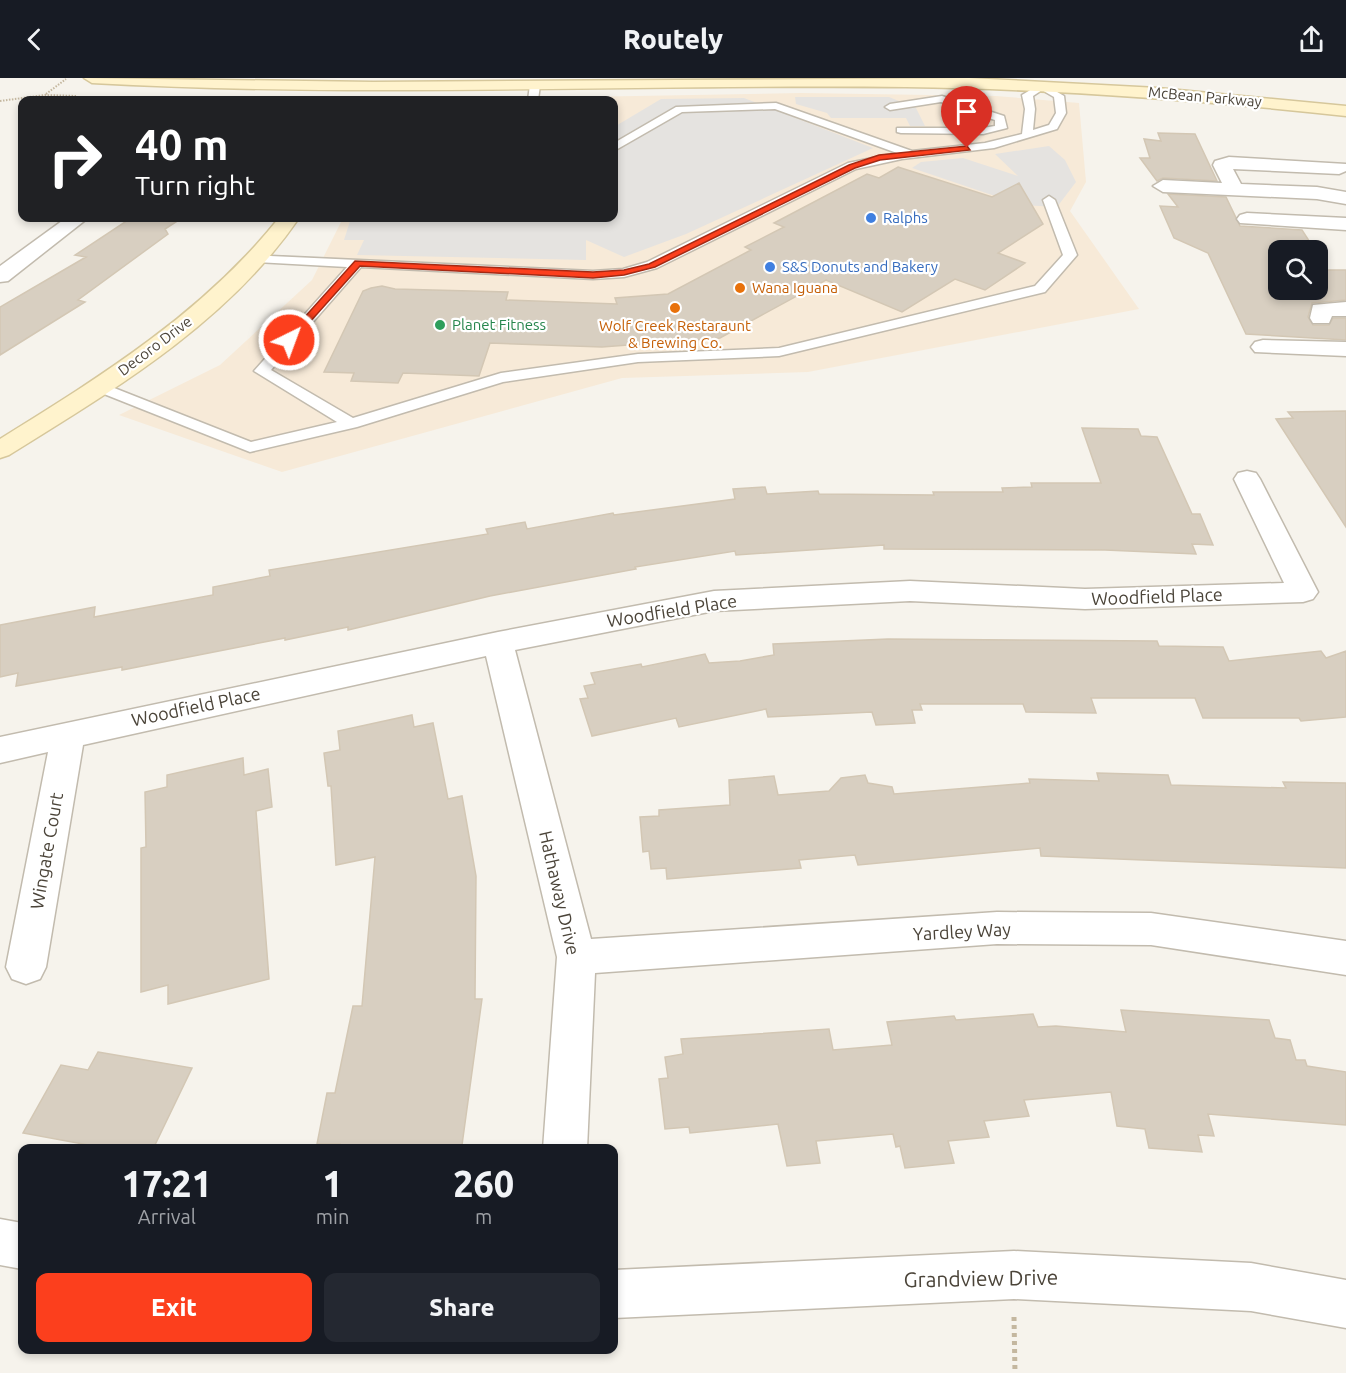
<!DOCTYPE html>
<html lang="en">
<head>
<meta charset="utf-8">
<style>
	:root { --surface:#171b24; --page:#242831; --text:#f1f3f6; --muted:#9ea1a6; --accent:#fc3f1d }
	body { margin:0; font-family:Ubuntu,sans-serif; background:var(--page); color:var(--text); height:100vh; display:flex; flex-direction:column; font-size:22px; white-space:nowrap }
	* { box-sizing:border-box; margin:0 }
	p { font-size:20px; color:var(--muted) }
	.icon { flex:none; width:33px; height:33px; fill:none; stroke:currentColor; stroke-width:2; stroke-linecap:round; stroke-linejoin:round }
	.map { position:relative; flex:1; overflow:hidden }
	.sheet { position:absolute; left:18px; top:1066px; width:600px; height:210px; display:flex; flex-direction:column; background:var(--surface); border-radius:12px; box-shadow:0 3px 9px #0003 }
	.sheet>* { flex:none }
	.guide { position:absolute; left:18px; top:18px; width:600px; height:126px; border-radius:12px; box-shadow:0 3px 9px #0003; background:#202124; color:#fff; overflow:hidden }
	.controls { position:absolute; left:1268px; top:162px; display:grid; gap:12px }
	.controls a { display:grid; place-items:center; width:60px; height:60px; border-radius:12px; background:var(--surface); box-shadow:0 3px 9px #0003; font-size:30px }
	.pin { position:absolute; display:grid; place-items:center; width:51px; height:51px; color:#fff; margin:-62px -26px; border-radius:50% 50% 50% 0; rotate:-45deg; box-shadow:0 0 6px #0007 }
	.pin .icon { rotate:45deg }
	.me { position:absolute; width:66px; margin:-33px; rotate:42deg; stroke-linejoin:round; filter:drop-shadow(0 0 4px #0008) }
	.turn { display:flex; align-items:center; gap:21px; height:126px; padding:0 18px; font-size:27px }
	.turn .icon { width:78px; height:78px; stroke-width:2.5 }
	.turn b { display:block; font-size:42px; line-height:51px }
	.eta { display:flex; justify-content:space-evenly; align-items:center; height:102px; text-align:center }
	.eta b { font-size:36px; font-weight:800; line-height:42px }
	.cta { display:flex; gap:12px; margin-top:auto; padding:12px 18px }
	.cta a { flex:1; height:69px; border-radius:12px; background:var(--accent); color:#fff; font-size:24px; font-weight:800; line-height:69px; text-align:center }
	.cta a+a { background:var(--page); color:var(--text) }
	header { display:flex; justify-content:space-between; align-items:center; height:78px; padding:0 18px; background:var(--surface); font-size:27px; font-weight:800 }
	.map>svg:first-child { display:block }
	.commercial { fill:#f7ead8 }
	.parking { fill:#e5e3e0 }
	.building { fill:#d8cfc1; stroke:#d3c7b4; stroke-width:1.5 }
	.lines { fill:none; stroke-linecap:round; stroke-linejoin:round }
	.service-casing { stroke:#c2bbae; stroke-width:3 }
	.minor-casing { stroke:#c2bbae; stroke-width:3 }
	.tertiary-casing { stroke:#c2bbae; stroke-width:3 }
	.secondary-casing { stroke:#d6c79b; stroke-width:3 }
	.path-far1 { stroke:#c4b79f; stroke-width:2; stroke-dasharray:1.5 1.5; stroke-linecap:butt }
	.path { stroke:#c4b79f; stroke-width:5; stroke-dasharray:4 4; stroke-linecap:butt }
	.service { fill:#fff; fill-rule:evenodd }
	.minor { fill:#fff; fill-rule:evenodd }
	.tertiary { fill:#fff; fill-rule:evenodd }
	.secondary { fill:#fff3cd; fill-rule:evenodd }
	.route { fill:#fc3f1d; stroke:#a42913; stroke-width:1.5 }
	.shop-dot { fill:#3f7fe0; stroke:#fff; stroke-width:2 }
	.food-dot { fill:#e8710a; stroke:#fff; stroke-width:2 }
	.leisure-dot { fill:#2e9e5b; stroke:#fff; stroke-width:2 }
	.labels { text-anchor:middle; stroke-width:4.5; stroke-linejoin:round; paint-order:stroke }
	.far-street-label { font-size:15px; fill:#4b4439; stroke:#fff }
	.far-shop-label { font-size:15px; fill:#366cbe; stroke:#fff; text-anchor:start }
	.far-food-label { font-size:15px; fill:#c56008; stroke:#fff; text-anchor:start }
	.far-leisure-label { font-size:15px; fill:#27864d; stroke:#fff; text-anchor:start }
	.street-label { font-size:18px; fill:#4b4439; stroke:#fff }
	.near-street-label { font-size:21px; fill:#4b4439; stroke:#fff }
</style>
</head>
<body>
<header><svg class="icon" aria-label="back" viewBox="0 0 24 24"><path d="M15 5l-7 7 7 7"/></svg>Routely<svg class="icon" aria-label="share" viewBox="0 0 24 24"><path d="M12 15V3M7 8l5-5 5 5M5 13v7h14v-7"/></svg></header>
<div class="map">
<svg width="1346" height="1295" viewBox="0 0 1346 1295">
	<rect width="100%" height="100%" fill="#f6f3ec"/>
	<!-- commercial -->
	<path class="commercial" d="M 801,15 L 996,18 L 1079,25 L 1086,104 L 1070,133 L 1139,231 L 808,294 L 622,300 L 282,394 L 119,337 L 220,287 L 312,202 L 343,140 L 614,140 L 614,22 L 414,22 Z"/>
	<!-- parking -->
	<path class="parking" d="M 795,19 L 889,19 L 916,30 L 925,48 L 910,48 L 906,40 L 831,40 L 827,35 L 796,26 Z
		M 744,20 L 873,70 L 686,156 L 624,179 L 586,162 L 586,182 L 357,177 L 364,162 L 344,162 L 351,140 L 614,140 L 614,49 L 661,21 Z
		M 1049,68 L 1065,82 L 1076,104 L 1057,129 L 1022,127 L 912,90 L 921,84 L 963,80 L 1018,98 L 995,76 Z"/>
	<!-- building -->
	<path class="building" d="M 1158,55 L 1195,56 L 1217,103 L 1163,100 L 1157,103 L 1140,80 L 1150,80 L 1144,61 L 1161,63 Z
		M 898,89 L 992,119 L 1019,105 L 1043,146 L 998,175 L 1025,185 L 985,212 L 955,201 L 902,234 L 826,202 L 720,260 L 602,269 L 490,265 L 479,298 L 403,295 L 398,305 L 351,303 L 354,295 L 324,294 L 363,213 L 371,210 L 382,208 L 395,211 L 508,214 L 506,222 L 617,226 L 615,220 L 668,216 L 751,172 L 745,169 L 784,149 L 774,145 L 867,96 L 879,100 Z
		M 1168,116 L 1226,119 L 1240,148 L 1302,152 L 1315,172 L 1278,172 L 1278,212 L 1317,212 L 1317,176 L 1325,192 L 1346,192 L 1346,222 L 1312,225 L 1308,239 L 1313,247 L 1329,247 L 1333,240 L 1346,240 L 1346,262 L 1246,256 L 1208,175 L 1174,160 L 1160,128 L 1178,129 Z
		M 131,140 L 182,140 L 165,151 L 168,156 L 78,222 L 85,224 L 0,277 L 0,229 L 86,179 L 75,177 Z
		M 1346,333 L 1346,449 L 1276,341 L 1293,340 L 1288,334 Z
		M 1082,350 L 1138,351 L 1141,358 L 1157,359 L 1192,436 L 1200,436 L 1213,467 L 1192,466 L 1196,476 L 1105,472 L 884,471 L 884,467 L 736,477 L 735,473 L 635,489 L 636,491 L 490,518 L 348,552 L 348,549 L 285,562 L 285,560 L 122,592 L 122,589 L 16,608 L 18,595 L 0,599 L 0,547 L 95,529 L 94,539 L 213,517 L 213,509 L 270,498 L 269,492 L 488,456 L 486,451 L 525,444 L 527,451 L 613,435 L 614,437 L 735,421 L 733,411 L 765,409 L 767,416 L 818,413 L 819,416 L 934,417 L 933,414 L 1003,414 L 1002,410 L 1032,409 L 1031,405 L 1101,405 Z
		M 888,561 L 1157,563 L 1159,568 L 1223,569 L 1229,583 L 1321,573 L 1326,580 L 1346,573 L 1346,639 L 1301,643 L 1299,640 L 1203,640 L 1195,620 L 1091,620 L 1096,635 L 1026,634 L 1023,626 L 920,626 L 922,632 L 912,632 L 915,645 L 876,647 L 872,634 L 768,639 L 766,631 L 679,649 L 676,640 L 592,658 L 580,621 L 588,620 L 584,608 L 595,606 L 591,595 L 641,586 L 642,589 L 705,576 L 709,585 L 740,583 L 774,577 L 773,566 Z
		M 412,637 L 414,649 L 433,645 L 448,721 L 462,718 L 476,798 L 475,921 L 482,921 L 462,1067 L 436,1068 L 436,1071 L 339,1071 L 340,1066 L 317,1066 L 327,1015 L 335,1015 L 353,928 L 362,928 L 375,779 L 336,787 L 331,708 L 328,708 L 324,675 L 340,672 L 338,653 Z
		M 243,680 L 244,697 L 268,691 L 272,729 L 256,733 L 269,901 L 168,926 L 168,907 L 141,914 L 141,770 L 146,769 L 145,714 L 167,709 L 167,697 Z
		M 1097,695 L 1168,697 L 1171,707 L 1286,710 L 1283,704 L 1346,705 L 1346,790 L 1041,778 L 1040,770 L 858,787 L 855,777 L 799,782 L 801,790 L 667,801 L 666,790 L 651,791 L 649,773 L 643,774 L 640,739 L 659,738 L 659,732 L 730,727 L 729,702 L 774,698 L 778,717 L 829,713 L 841,700 L 865,697 L 868,705 L 892,709 L 894,716 L 1030,705 L 1029,701 L 1099,703 Z
		M 1121,932 L 1269,942 L 1275,960 L 1290,962 L 1296,982 L 1305,982 L 1307,988 L 1346,994 L 1346,1047 L 1208,1036 L 1214,1058 L 1198,1057 L 1202,1074 L 1149,1070 L 1145,1051 L 1117,1048 L 1111,1014 L 1024,1022 L 1029,1038 L 984,1043 L 989,1059 L 948,1063 L 954,1085 L 905,1090 L 900,1068 L 896,1069 L 893,1056 L 816,1063 L 820,1085 L 787,1088 L 778,1046 L 690,1055 L 689,1049 L 665,1051 L 659,1001 L 668,1000 L 665,979 L 683,976 L 681,961 L 829,951 L 833,972 L 892,967 L 887,944 L 954,938 L 956,942 L 1033,936 L 1038,949 L 1056,948 L 1126,954 Z
		M 98,974 L 192,990 L 153,1071 L 110,1071 L 23,1055 L 61,987 L 88,992 Z"/>
	<g class="lines">
		<defs>
			<path id="service" d="M 535,4 L 540,7 L 538,22 L 528,22 L 530,7 Z
				M 1042,5 L 1064,18 L 1066,35 L 1057,51 L 994,70 L 902,81 L 856,91 L 657,190 L 624,199 L 593,201 L 361,189 L 271,292 L 353,340 L 501,295 L 638,276 L 779,270 L 1035,208 L 1063,177 L 1043,122 L 1049,118 L 1055,122 L 1077,177 L 1045,214 L 779,278 L 638,284 L 503,304 L 357,349 L 250,374 L 94,312 L 91,309 L 94,306 L 104,306 L 251,364 L 337,344 L 254,293 L 347,189 L 256,184 L 249,180 L 251,177 L 593,193 L 623,191 L 647,184 L 848,85 L 897,75 L 775,31 L 682,34 L 614,73 L 614,65 L 676,29 L 776,25 L 912,73 L 985,65 L 1022,56 L 1025,31 L 1022,17 ZM 1042,12 L 1054,19 L 1056,35 L 1049,47 L 1033,52 L 1035,31 L 1033,18 Z
				M 942,18 L 1004,38 L 1007,50 L 983,56 L 901,55 L 897,54 L 897,50 L 983,50 L 995,48 L 995,42 L 941,24 L 890,32 L 885,29 L 890,26 Z"/>
			<path id="minor" d="M 1229,79 L 1346,86 L 1346,93 L 1339,96 L 1233,91 L 1241,106 L 1317,109 L 1346,114 L 1346,126 L 1317,121 L 1163,114 L 1153,108 L 1163,102 L 1222,105 L 1213,87 L 1215,83 Z
				M 1247,135 L 1346,140 L 1346,152 L 1240,145 L 1237,141 L 1240,137 Z
				M 66,140 L 88,140 L 8,203 L 0,204 L 0,188 Z
				M 1346,224 L 1346,238 L 1332,238 L 1329,245 L 1313,245 L 1310,240 L 1313,227 Z
				M 1263,262 L 1346,264 L 1346,278 L 1255,274 L 1251,269 L 1255,264 Z
				M 1247,393 L 1256,395 L 1260,401 L 1318,514 L 1313,521 L 1303,524 L 1085,531 L 910,523 L 714,533 L 515,572 L 591,861 L 997,834 L 1151,835 L 1346,863 L 1346,897 L 1151,867 L 997,866 L 595,895 L 587,1071 L 543,1071 L 557,879 L 486,578 L 83,667 L 46,889 L 40,901 L 26,906 L 12,901 L 6,889 L 48,674 L 0,685 L 0,659 L 498,554 L 714,513 L 910,503 L 1085,511 L 1284,505 L 1234,401 L 1238,395 Z"/>
			<path id="tertiary" d="M 0,1141 L 22,1145 L 22,1191 L 0,1187 Z
				M 1014,1173 L 1251,1185 L 1346,1202 L 1346,1250 L 1251,1233 L 1014,1221 L 614,1240 L 614,1192 Z"/>
			<path id="secondary" d="M 84,0 L 373,4 L 969,0 L 1158,10 L 1346,28 L 1346,38 C 1200,22 1053,11 906,9 C 634,6 363,20 92,5 Z
				M 279,140 L 299,140 C 227,245 115,311 9,377 L 0,380 L 0,361 C 103,297 203,235 279,140 Z"/>
		</defs>
		<!-- service casing -->
		<use href="#service" class="service-casing"/>
		<!-- minor casing -->
		<use href="#minor" class="minor-casing"/>
		<!-- tertiary casing -->
		<use href="#tertiary" class="tertiary-casing"/>
		<!-- secondary casing -->
		<use href="#secondary" class="secondary-casing"/>
		<!-- path-far1 -->
		<path class="path-far1" d="M 46,16 L 66,1
			M 0,23 L 45,17 L 76,18"/>
		<!-- path -->
		<path class="path" d="M 1014,1239 L 1015,1295"/>
		<!-- service -->
		<use href="#service" class="service"/>
		<!-- minor -->
		<use href="#minor" class="minor"/>
		<!-- tertiary -->
		<use href="#tertiary" class="tertiary"/>
		<!-- secondary -->
		<use href="#secondary" class="secondary"/>
	</g>
	<!-- route -->
	<path class="route" d="M 967,68 L 970,72 L 880,82 L 855,90 L 655,189 L 624,197 L 593,200 L 360,188 L 292,264 L 284,262 L 355,183 L 593,194 L 624,192 L 649,186 L 849,87 L 879,77 Z"/>
	<!-- markers -->
	<g class="shop-dot">
		<circle cx="871" cy="140" r="6"/>
		<circle cx="770" cy="189" r="6"/>
	</g>
	<g class="food-dot">
		<circle cx="740" cy="210" r="6"/>
		<circle cx="675" cy="230" r="6"/>
	</g>
	<circle class="leisure-dot" cx="440" cy="247" r="6"/>
	<g class="labels">
		<!-- far-street labels -->
		<g class="far-street-label">
			<text transform="translate(1205 19) rotate(5)" y="5">McBean Parkway</text>
			<text transform="translate(155 268) rotate(-37)" y="5">Decoro Drive</text>
		</g>
		<!-- far-shop labels -->
		<g class="far-shop-label">
			<text x="883" y="145">Ralphs</text>
			<text x="782" y="194">S&amp;S Donuts and Bakery</text>
		</g>
		<!-- far-food labels -->
		<g class="far-food-label">
			<text x="752" y="215">Wana Iguana</text>
			<text x="675" y="253" text-anchor="middle">Wolf Creek Restaraunt<tspan x="675" dy="17">&amp; Brewing Co.</tspan></text>
		</g>
		<!-- far-leisure labels -->
		<g class="far-leisure-label">
			<text x="452" y="252">Planet Fitness</text>
		</g>
		<!-- street labels -->
		<g class="street-label">
			<text transform="translate(1157 519) rotate(-2)" y="6">Woodfield Place</text>
			<text transform="translate(672 533) rotate(-9)" y="6">Woodfield Place</text>
			<text transform="translate(196 629) rotate(-12)" y="6">Woodfield Place</text>
			<text transform="translate(47 773) rotate(-80)" y="6">Wingate Court</text>
			<text transform="translate(559 815) rotate(77)" y="6">Hathaway Drive</text>
			<text transform="translate(962 854) rotate(-3)" y="6">Yardley Way</text>
		</g>
		<!-- near-street labels -->
		<g class="near-street-label">
			<text transform="translate(981 1201) rotate(-1)" y="7">Grandview Drive</text>
		</g>
	</g>
</svg>
<div class="controls">
<a><svg class="icon" aria-label="search" viewBox="0 0 24 24"><circle cx="10" cy="10" r="6"/><path d="M15 15l6 6"/></svg></a>
</div>
<div class="pin" style="left:967px;top:70px;background:#d93025"><svg class="icon" aria-label="arrive" viewBox="0 0 24 24"><path d="M6 21V4h12l-3 4 3 4H6"/></svg></div>
<svg class="me" style="left:289px;top:262px" viewBox="-20 -20 40 40"><circle r="17" fill="#fc3f1d" stroke="#fff" stroke-width="3"/><path d="M0-11L8 9 0 5-8 9z" fill="#fff"/></svg>
<div class="guide">
<div class="turn"><svg class="icon" aria-label="right" viewBox="0 0 24 24"><path d="M7 20v-9h11M14 6l5 5-5 5"/></svg><div><b>40 m</b>Turn right</div></div>
</div>
<section class="sheet">
<div class="eta">
<div><b>17:21</b><p>Arrival</p></div>
<div><b>1</b><p>min</p></div>
<div><b>260</b><p>m</p></div>
</div>
<div class="cta"><a>Exit</a><a>Share</a></div>
</section>
</div>
</body>
</html>
